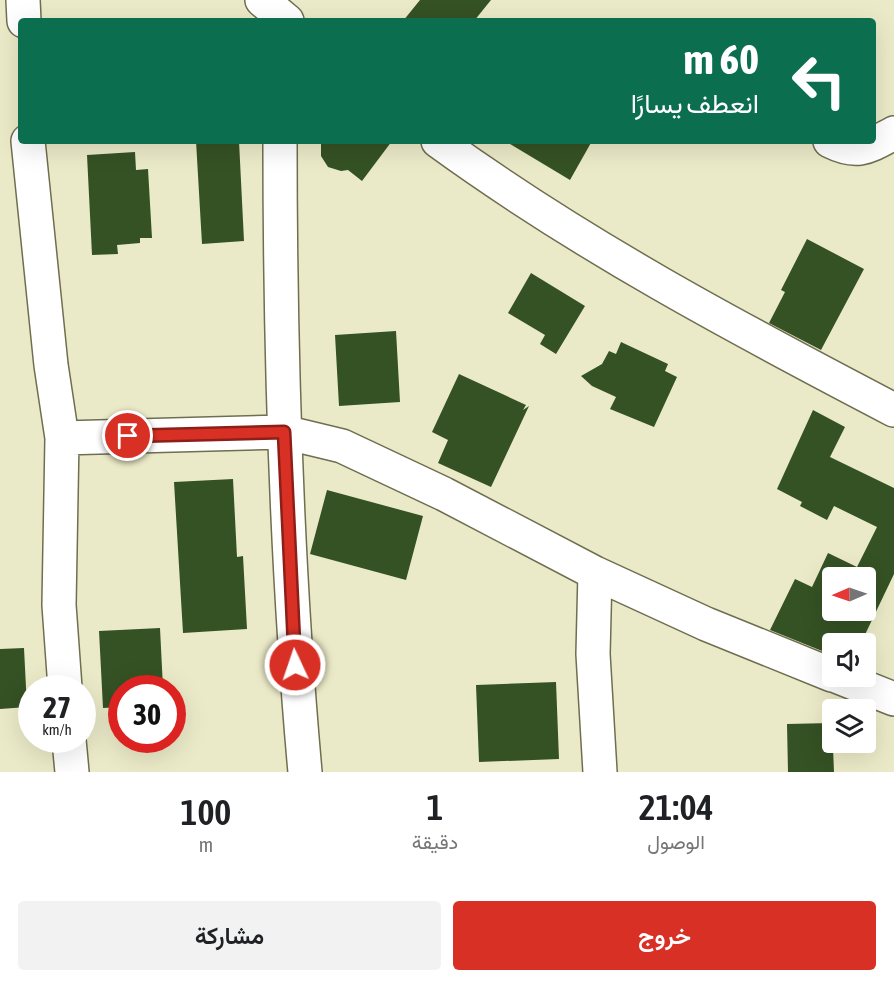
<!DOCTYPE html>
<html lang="ar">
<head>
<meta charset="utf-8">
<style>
	:root { --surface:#fff; --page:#f2f2f2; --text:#202124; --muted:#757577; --accent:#d93025 }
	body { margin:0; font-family:"Asap Condensed",Vazirmatn,sans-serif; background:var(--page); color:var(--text); direction:rtl; height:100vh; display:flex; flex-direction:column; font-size:22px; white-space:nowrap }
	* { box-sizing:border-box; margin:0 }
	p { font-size:20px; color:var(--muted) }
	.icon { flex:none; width:33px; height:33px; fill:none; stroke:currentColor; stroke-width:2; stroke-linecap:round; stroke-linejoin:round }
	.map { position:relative; height:772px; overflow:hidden; direction:ltr }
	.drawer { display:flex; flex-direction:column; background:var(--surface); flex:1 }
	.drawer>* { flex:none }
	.guide { position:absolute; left:18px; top:18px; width:858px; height:126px; border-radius:6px; box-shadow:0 6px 24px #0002; direction:rtl; background:#0b6e4f; color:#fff; overflow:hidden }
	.needle { width:39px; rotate:268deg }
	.fabs { position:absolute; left:822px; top:567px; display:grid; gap:12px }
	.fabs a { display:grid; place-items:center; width:54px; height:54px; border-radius:6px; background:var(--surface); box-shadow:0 6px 24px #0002; font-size:30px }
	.speed { position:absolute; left:18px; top:675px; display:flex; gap:12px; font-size:30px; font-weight:700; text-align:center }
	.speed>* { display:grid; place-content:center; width:78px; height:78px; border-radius:50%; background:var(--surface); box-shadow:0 6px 24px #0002; line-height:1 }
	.speed small { font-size:15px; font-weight:400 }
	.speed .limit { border:9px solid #d22; background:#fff; color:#111 }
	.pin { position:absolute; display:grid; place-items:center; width:51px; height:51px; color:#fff; margin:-26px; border:3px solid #fff; border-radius:50%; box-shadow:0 2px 6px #0007 }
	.me { position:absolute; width:66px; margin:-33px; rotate:357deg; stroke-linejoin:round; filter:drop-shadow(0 0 4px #0008) }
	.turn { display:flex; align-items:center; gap:21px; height:126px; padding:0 18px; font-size:27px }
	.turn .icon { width:78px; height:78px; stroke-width:2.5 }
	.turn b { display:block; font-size:42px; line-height:51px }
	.eta { display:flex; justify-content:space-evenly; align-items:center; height:102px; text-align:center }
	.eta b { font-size:36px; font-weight:600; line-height:42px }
	.action { display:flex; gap:12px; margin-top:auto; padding:12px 18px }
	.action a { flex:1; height:69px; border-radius:6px; background:var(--accent); color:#fff; font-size:24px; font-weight:600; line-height:69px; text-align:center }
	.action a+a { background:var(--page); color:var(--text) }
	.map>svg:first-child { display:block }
	.building { fill:#355224; fill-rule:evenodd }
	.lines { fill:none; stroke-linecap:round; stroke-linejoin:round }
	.minor-casing { stroke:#6f6e50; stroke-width:36 }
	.minor { stroke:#fff; stroke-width:33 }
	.route-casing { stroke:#8d1f18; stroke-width:15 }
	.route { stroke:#d93025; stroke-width:10 }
</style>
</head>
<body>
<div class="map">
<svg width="894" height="772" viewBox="0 0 894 772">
	<rect width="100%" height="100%" fill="#ebeac8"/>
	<!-- building -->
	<path class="building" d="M 420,0 L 491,0 L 474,21 L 403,21 Z
		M 196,141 L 239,141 L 244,241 L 202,244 Z
		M 321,141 L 392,141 L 362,181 L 348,170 L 341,171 L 328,167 L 321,156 Z
		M 505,141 L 592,141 L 570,180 Z
		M 135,152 L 136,170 L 148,169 L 152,238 L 140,238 L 140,243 L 117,245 L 118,254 L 92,255 L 87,155 Z
		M 807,239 L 864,269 L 821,350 L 769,323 L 785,292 L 781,290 Z
		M 531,273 L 585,306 L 556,354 L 540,344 L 545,335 L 508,313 Z
		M 396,331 L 400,402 L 339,406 L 335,335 Z
		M 621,342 L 668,364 L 665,371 L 677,377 L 654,427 L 610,409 L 616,397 L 592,386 L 581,376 L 602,364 L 609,351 L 616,354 Z
		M 459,374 L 526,405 L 523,410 L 529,406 L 491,487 L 438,463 L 448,440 L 432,432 Z
		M 813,410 L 845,427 L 830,457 L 894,488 L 894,574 L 861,643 L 842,634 L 837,644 L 832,644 L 832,655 L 770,630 L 795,579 L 812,587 L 828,553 L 857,567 L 877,527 L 834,506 L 827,520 L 800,506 L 802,502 L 777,489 ZM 832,578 L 866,578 L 866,610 L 832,610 Z
		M 233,479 L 237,557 L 243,556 L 247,629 L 183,633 L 174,482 Z
		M 327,490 L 423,516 L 406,580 L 310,554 Z
		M 160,628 L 163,688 L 122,688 L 122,707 L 103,708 L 99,631 Z
		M 24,648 L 27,707 L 0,709 L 0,649 Z
		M 556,682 L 559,759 L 479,762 L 476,685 Z
		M 832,723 L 834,772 L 788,772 L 787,724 Z"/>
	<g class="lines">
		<defs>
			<path id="minor" d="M 23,0 L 24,21
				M 262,0 L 287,21
				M 28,141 L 51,365 L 62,438 L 59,605 L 65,688
				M 280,141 C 280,351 286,562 305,772
				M 438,141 C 581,245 737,328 894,410
				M 830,141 C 858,155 868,147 894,133
				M 62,438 L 284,432 L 342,446 L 444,494 L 595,573 L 706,624 L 832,675
				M 595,573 L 593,654 L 600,772
				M 836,676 L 894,699
				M 69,740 L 72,772"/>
		</defs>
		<!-- minor casing -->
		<use href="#minor" class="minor-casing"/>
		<!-- minor -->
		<use href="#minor" class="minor"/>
	</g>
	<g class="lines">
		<defs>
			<path id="route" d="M 128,436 L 284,432 L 295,665"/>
		</defs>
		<!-- route casing -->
		<use href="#route" class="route-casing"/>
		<!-- route -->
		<use href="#route" class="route"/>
	</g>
</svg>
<div class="fabs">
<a><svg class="needle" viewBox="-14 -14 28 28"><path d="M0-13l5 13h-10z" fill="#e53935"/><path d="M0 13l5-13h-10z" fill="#757577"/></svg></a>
<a><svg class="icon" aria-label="sound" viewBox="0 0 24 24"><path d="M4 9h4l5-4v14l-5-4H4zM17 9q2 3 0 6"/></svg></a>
<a><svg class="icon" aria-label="layers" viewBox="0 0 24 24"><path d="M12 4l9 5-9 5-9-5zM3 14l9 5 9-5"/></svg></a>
</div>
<div class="speed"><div>27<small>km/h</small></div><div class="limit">30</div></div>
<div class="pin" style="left:128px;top:436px;background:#d93025"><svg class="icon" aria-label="arrive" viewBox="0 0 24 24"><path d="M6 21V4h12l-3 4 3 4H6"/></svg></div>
<svg class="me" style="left:295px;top:665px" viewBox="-20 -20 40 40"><circle r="17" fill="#d93025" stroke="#fff" stroke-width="3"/><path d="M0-11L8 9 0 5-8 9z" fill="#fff"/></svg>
<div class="guide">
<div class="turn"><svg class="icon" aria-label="left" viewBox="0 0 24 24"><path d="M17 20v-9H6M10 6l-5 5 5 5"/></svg><div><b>60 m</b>انعطف يسارًا</div></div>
</div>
</div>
<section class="drawer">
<div class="eta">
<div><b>21:04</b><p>الوصول</p></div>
<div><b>1</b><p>دقيقة</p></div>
<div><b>100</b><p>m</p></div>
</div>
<div class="action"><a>خروج</a><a>مشاركة</a></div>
</section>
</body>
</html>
